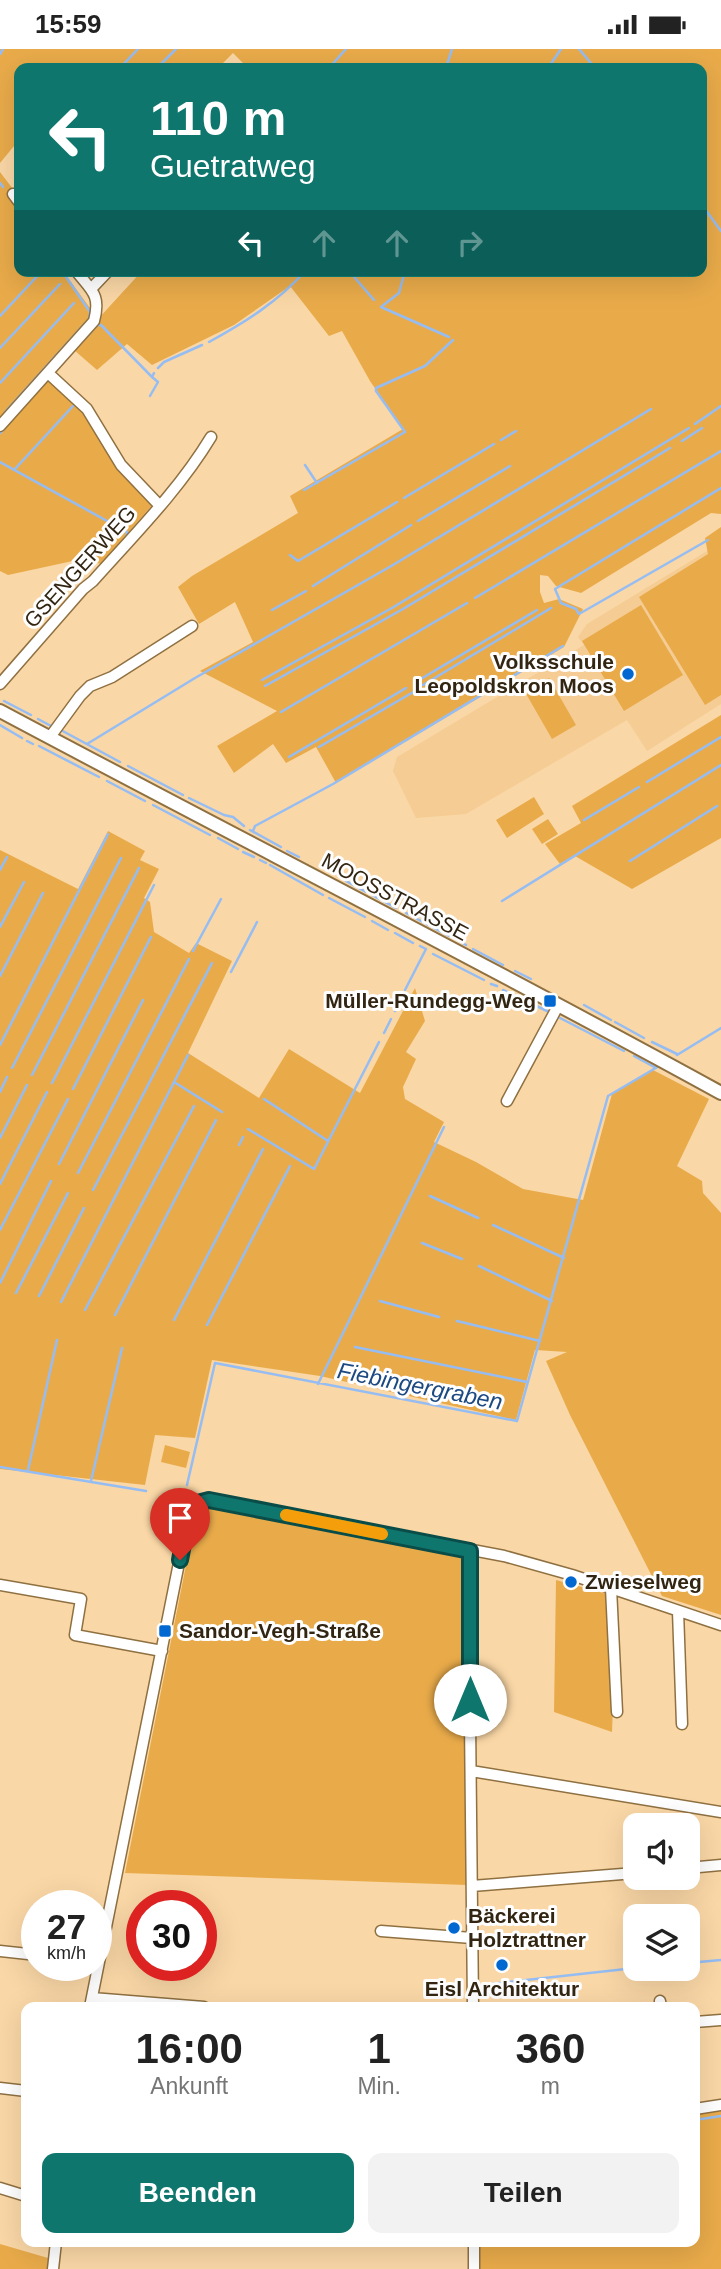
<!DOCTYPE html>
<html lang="de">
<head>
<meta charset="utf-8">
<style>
	:root { --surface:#fff; --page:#f2f2f2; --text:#222; --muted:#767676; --accent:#0f766e }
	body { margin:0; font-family:Arial,sans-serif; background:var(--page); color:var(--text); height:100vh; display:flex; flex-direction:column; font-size:26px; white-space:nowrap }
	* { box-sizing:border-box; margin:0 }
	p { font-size:23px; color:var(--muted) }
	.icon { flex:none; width:38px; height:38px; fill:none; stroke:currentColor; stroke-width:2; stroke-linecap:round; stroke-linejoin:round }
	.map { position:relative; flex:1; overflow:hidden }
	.sheet { position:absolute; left:21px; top:1953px; width:679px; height:245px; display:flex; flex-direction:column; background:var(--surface); border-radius:14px; box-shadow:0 7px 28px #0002 }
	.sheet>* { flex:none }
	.hud { position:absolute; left:14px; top:14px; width:693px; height:214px; border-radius:14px; box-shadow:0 7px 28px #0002; background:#0f766e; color:#fff; overflow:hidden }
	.buttons { position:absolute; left:623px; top:1764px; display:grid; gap:14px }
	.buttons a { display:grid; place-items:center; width:77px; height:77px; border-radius:14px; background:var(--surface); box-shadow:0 7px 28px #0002; font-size:35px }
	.speed { position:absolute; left:21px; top:1841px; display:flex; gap:14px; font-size:35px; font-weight:700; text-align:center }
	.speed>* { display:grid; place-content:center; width:91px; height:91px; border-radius:50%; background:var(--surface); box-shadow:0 7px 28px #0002; line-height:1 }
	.speed small { font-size:18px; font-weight:400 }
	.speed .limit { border:10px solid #d22; background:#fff; color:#111 }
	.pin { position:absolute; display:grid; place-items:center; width:60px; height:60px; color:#fff; margin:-72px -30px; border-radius:50% 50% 50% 0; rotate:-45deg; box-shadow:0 0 7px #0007 }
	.pin .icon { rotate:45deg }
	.me { position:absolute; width:77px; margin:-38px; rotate:0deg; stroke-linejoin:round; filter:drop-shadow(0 0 5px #0008) }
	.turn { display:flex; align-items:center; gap:24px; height:147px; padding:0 21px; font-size:32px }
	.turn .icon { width:91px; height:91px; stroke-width:2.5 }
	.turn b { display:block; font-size:49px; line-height:60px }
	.lanes { display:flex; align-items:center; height:66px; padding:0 21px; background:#0003; justify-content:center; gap:35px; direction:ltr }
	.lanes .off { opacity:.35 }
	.eta { display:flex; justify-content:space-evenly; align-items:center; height:119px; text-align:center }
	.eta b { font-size:42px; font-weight:600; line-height:49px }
	.button { display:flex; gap:14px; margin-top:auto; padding:14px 21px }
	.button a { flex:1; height:80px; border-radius:14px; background:var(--accent); color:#fff; font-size:28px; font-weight:600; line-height:80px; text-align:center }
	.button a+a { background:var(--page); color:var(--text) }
	.status { display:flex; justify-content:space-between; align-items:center; height:49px; padding:0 35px; background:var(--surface); direction:ltr }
	.status svg { height:19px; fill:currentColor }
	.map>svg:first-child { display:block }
	.built { fill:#f4cc94 }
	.green { fill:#e9ab4a }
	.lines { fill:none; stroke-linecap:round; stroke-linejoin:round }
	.stream { stroke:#95bdf3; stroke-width:2.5 }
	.minor-casing { stroke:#8f7041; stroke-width:13 }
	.tertiary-casing { stroke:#8f7041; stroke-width:16 }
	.minor { stroke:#fff; stroke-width:10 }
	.tertiary { stroke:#fff; stroke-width:12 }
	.route-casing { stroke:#0a4d48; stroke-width:18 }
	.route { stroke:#0f766e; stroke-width:12 }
	.slow { stroke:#f59e0b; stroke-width:12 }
	.poi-dot { fill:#0068d0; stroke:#fefefe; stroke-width:2.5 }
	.labels { text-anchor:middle; stroke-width:6; stroke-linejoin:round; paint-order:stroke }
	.street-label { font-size:21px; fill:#322511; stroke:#fefefe }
	.poi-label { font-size:21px; font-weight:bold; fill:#322511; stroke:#fefefe; text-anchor:start }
	.water-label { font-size:23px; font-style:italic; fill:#1c4981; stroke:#fefefe }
</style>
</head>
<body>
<div class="status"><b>15:59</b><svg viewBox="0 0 49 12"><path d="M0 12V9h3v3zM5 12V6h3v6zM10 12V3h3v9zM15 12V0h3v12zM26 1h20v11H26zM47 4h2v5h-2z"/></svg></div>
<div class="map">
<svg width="721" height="2220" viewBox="0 0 721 2220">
	<rect width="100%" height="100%" fill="#fad7a6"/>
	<!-- built -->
	<path class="built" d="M 712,499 L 721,515 L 721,655 L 647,702 L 627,671 L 466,765 L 416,769 L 393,722 L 397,708 L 584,596 L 578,588 L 587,575 Z"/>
	<!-- green -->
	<path class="green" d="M 0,0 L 721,0 L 721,465 L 711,464 L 581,544 L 556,537 L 548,527 L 540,526 L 540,543 L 544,554 L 559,550 L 583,560 L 564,598 L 336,734 L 316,698 L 286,714 L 273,695 L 234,724 L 217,697 L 277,662 L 200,622 L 253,593 L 235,553 L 199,575 L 178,538 L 192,527 L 298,464 L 290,447 L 403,380 L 370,332 L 342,282 L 329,287 L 290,237 L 234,276 L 152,316 L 127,295 L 97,321 L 66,294 L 43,319 L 86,366 L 154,454 L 101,515 L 82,510 L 8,526 L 0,522 L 0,123 L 19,148 L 19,222 L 63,222 L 98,270 L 142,222 L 702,222 L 702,19 L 248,19 L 233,4 L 218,19 L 19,19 L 19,91 L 0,114 Z
		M 721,478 L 721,646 L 705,656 L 639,548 L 708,505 L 705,489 Z
		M 641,556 L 683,626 L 624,662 L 582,592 Z
		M 549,629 L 576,676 L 552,690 L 525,643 Z
		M 721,666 L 721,789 L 632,840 L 575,807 L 560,815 L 545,795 L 581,774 L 572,757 Z
		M 534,748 L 544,765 L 507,789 L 496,771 Z
		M 548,770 L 558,785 L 542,795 L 532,780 Z
		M 108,782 L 145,802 L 140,811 L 159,820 L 144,849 L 150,853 L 154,883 L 189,904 L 196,894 L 232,912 L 188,1004 L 259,1049 L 289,1000 L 360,1044 L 415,939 L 425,972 L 406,1003 L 416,1010 L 403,1038 L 405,1050 L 444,1073 L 434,1093 L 476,1113 L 523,1140 L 583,1151 L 612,1045 L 653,1021 L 709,1050 L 677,1117 L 702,1132 L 703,1144 L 721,1164 L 721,1566 L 662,1547 L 570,1366 L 546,1312 L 567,1303 L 535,1301 L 516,1371 L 320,1327 L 212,1311 L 195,1389 L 155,1386 L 145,1436 L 0,1420 L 0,801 L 78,840 Z
		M 165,1396 L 190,1403 L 186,1419 L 161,1413 Z
		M 216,1457 L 465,1508 L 467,1836 L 125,1824 L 192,1486 L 207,1460 Z
		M 556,1531 L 607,1545 L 613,1657 L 612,1683 L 554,1663 Z
		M 721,2062 L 721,2220 L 479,2220 L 479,2193 L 695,2193 L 695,2066 Z
		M 0,2195 L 48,2209 L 47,2220 L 0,2220 Z"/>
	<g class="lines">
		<!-- stream -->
		<path class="stream" d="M 579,0 L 595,19
			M 0,5 L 3,0
			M 120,19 L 138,0
			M 157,19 L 176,0
			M 329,19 L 346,0
			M 446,19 L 452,0
			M 548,19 L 561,0
			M 0,134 L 3,138
			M 702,156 L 721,182
			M 702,214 L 705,219
			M 62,222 L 90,263 L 89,268
			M 349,222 L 374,251
			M 405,222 L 399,244 L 381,258 L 449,288
			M 0,267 L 42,222
			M 85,290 L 97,276 L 101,276 L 152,328 L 154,324
			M 209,293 C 245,273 278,253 305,222
			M 0,299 L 60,235
			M 158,319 L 164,313 L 202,296
			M 0,334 L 74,254
			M 150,347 L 158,333 L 152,328
			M 5,363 L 86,273
			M 0,369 L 1,368
			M 695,375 L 721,357
			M 0,384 L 5,379
			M 501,391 L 516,382
			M 682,392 L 702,379
			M 0,413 L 127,483 L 126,488
			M 305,416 L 317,434
			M 14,421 L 73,357
			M 304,441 L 405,383 L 376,342 L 376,339 L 425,317 L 453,291
			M 404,449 L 494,395
			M 418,472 L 510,417
			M 708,491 L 579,565 L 576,560 L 561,554 L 555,540 L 721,439
			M 290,506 L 298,512 L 397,453
			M 313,537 L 411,476
			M 475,549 L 721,402
			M 272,561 L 306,542
			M 262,631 L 392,559 L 689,379
			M 414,634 L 537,561
			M 423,636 L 551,559
			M 265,637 L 403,560 L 670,399
			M 4,652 L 31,666
			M 281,663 L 467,554
			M 38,670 L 53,678
			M 0,676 L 22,689
			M 59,680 L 120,713
			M 27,692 L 33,695
			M 87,695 L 195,629 L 393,516 L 651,360
			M 39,697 L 99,728
			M 319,698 L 415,642
			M 289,708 L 406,639
			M 128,717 L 183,746
			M 107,732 L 145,752
			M 647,733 L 721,688
			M 189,749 L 224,766 L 233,768 L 244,777
			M 153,756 L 210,786
			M 584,771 L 639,738
			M 250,781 L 281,798
			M 253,782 L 255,777 L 333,735 L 563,597
			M 218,789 L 238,800
			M 287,802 L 299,808
			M 243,803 L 254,808
			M 260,811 L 266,814
			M 630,812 L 717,757
			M 270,816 L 323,846
			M 0,821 L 7,808
			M 346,832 L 366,843
			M 372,846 L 396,859
			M 329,849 L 365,868
			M 502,852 L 721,716
			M 406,864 L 449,887
			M 372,872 L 388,881
			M 0,878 L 24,833
			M 395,884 L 413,894
			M 456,890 L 466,896
			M 473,900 L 503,916
			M 193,902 L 221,850
			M 433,905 L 484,931
			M 515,922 L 531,930
			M 231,923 L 257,873
			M 0,927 L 43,844
			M 491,935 L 497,937
			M 405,941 L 426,900 L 420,897
			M 503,941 L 547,962
			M 584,956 L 611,971
			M 395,962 L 401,949
			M 560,969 L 624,1002
			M 615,973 L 644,989
			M 384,984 L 391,970
			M 652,993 L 677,1005
			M 0,996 L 108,785
			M 677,1006 L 721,979
			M 634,1007 L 656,1019
			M 12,1019 L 121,809
			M 32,1026 L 139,819
			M 174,1033 L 222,1063
			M 52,1034 L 154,836
			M 73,1040 L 151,888
			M 0,1043 L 7,1028
			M 264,1050 L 328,1092
			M 248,1080 L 314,1120 L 379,993
			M 0,1089 L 27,1036
			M 239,1096 L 243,1088
			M 59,1115 L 143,951
			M 78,1124 L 189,910
			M 0,1135 L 47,1043
			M 93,1141 L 212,914
			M 430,1147 L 478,1169
			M 493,1176 L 564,1209
			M 0,1181 L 68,1050
			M 422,1194 L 462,1210
			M 479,1217 L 552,1252
			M 0,1234 L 51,1132
			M 16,1244 L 68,1144
			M 39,1247 L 84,1159
			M 380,1252 L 439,1268
			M 61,1253 L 188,1006
			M 85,1261 L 194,1057
			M 115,1266 L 216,1071
			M 174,1271 L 263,1100
			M 457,1272 L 540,1292
			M 207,1276 L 290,1117
			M 355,1298 L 527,1333
			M 318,1335 L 444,1078
			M 0,1418 L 146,1442
			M 28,1421 L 57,1291
			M 91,1432 L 122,1299
			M 187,1436 L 215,1314 L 517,1372 L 608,1047 L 659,1017
			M 688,1914 L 721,1911
			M 482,1936 L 635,1919
			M 695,2071 L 721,2067"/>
		<defs>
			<path id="minor" d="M 13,145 L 19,153
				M 91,240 L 108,222
				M 48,324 L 87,360 L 121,416 L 160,457
				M 0,377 L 94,272 C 101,246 92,242 76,222
				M 0,635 L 83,540 L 93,532 C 134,486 179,441 211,388
				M 50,688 L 80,647 L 90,637 L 112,628 L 192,577
				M 507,1052 L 558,957
				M 470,1502 L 469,1575 L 473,1958
				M 0,1536 L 81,1550 L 75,1586 L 162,1602
				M 611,1539 L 617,1663
				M 678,1562 L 682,1675
				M 471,1722 L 721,1763
				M 688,1819 L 721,1816
				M 472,1837 L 635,1824
				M 381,1882 L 472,1889
				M 0,1902 L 37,1906
				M 92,1949 L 204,1958
				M 660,1952 L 661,1958
				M 90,1958 L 189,1464 L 194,1455 L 209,1451 L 504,1507 L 572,1526 L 721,1576
				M 695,1973 L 721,1971
				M 0,2039 L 26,2042
				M 695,2060 L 721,2056
				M 0,2139 L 26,2147
				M 474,2193 L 474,2220
				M 53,2220 L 56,2193"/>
			<path id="tertiary" d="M 0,662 C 240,790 483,913 721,1044"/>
		</defs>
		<!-- minor casing -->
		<use href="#minor" class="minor-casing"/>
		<!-- tertiary casing -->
		<use href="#tertiary" class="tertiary-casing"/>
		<!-- minor -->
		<use href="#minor" class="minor"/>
		<!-- tertiary -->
		<use href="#tertiary" class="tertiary"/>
	</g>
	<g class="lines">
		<defs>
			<path id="route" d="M 180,1511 L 189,1464 L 194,1455 L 209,1451 L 470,1502 L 470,1651"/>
		</defs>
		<!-- route casing -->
		<use href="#route" class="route-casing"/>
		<!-- route -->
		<use href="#route" class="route"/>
		<!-- slow -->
		<path class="slow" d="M 286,1466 L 382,1485"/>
	</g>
	<!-- markers -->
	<g class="poi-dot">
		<circle cx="628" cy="625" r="7"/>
		<rect x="543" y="945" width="14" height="14" rx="3.5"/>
		<circle cx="571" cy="1533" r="7"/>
		<rect x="158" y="1575" width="14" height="14" rx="3.5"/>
		<circle cx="454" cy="1879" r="7"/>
		<circle cx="502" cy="1916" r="7"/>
	</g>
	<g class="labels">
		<!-- street labels -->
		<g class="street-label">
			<text transform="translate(80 518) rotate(-48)" y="7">GSENGERWEG</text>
			<text transform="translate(395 848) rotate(28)" y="7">MOOSSTRASSE</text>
		</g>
		<!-- poi labels -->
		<g class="poi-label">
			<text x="614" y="620" text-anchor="end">Volksschule<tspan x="614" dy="24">Leopoldskron Moos</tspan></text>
			<text x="536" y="959" text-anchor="end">Müller-Rundegg-Weg</text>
			<text x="585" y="1540">Zwieselweg</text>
			<text x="179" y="1589">Sandor-Vegh-Straße</text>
			<text x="468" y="1874">Bäckerei<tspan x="468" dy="24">Holztrattner</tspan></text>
			<text x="502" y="1947" text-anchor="middle">Eisl Architektur</text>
		</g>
		<!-- water labels -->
		<g class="water-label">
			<text transform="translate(420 1337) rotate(11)" y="8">Fiebingergraben</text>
		</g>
	</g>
</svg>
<div class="buttons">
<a><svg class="icon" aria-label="sound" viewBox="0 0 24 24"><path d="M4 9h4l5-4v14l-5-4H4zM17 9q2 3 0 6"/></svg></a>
<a><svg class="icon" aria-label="layers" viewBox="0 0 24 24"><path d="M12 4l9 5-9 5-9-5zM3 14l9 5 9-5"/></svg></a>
</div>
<div class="speed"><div>27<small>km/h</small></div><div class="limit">30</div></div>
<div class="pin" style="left:180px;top:1511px;background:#d93025"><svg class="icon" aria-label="arrive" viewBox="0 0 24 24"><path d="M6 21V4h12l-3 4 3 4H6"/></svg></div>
<svg class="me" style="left:470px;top:1651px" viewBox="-20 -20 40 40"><circle r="19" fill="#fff"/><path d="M0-13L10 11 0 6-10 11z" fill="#0f766e"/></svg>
<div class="hud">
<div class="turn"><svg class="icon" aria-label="left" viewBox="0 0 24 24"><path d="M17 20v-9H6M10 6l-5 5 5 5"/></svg><div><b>110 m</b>Guetratweg</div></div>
<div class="lanes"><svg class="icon" aria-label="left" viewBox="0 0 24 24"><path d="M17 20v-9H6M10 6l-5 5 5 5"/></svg><svg class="icon off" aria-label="ahead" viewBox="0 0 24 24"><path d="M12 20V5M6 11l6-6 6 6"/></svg><svg class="icon off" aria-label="ahead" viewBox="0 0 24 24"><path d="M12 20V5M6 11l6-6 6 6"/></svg><svg class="icon off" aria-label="right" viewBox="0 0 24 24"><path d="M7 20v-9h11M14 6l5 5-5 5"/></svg></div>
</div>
<section class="sheet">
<div class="eta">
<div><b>16:00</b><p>Ankunft</p></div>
<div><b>1</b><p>Min.</p></div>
<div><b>360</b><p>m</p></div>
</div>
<div class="button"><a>Beenden</a><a>Teilen</a></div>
</section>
</div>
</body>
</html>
